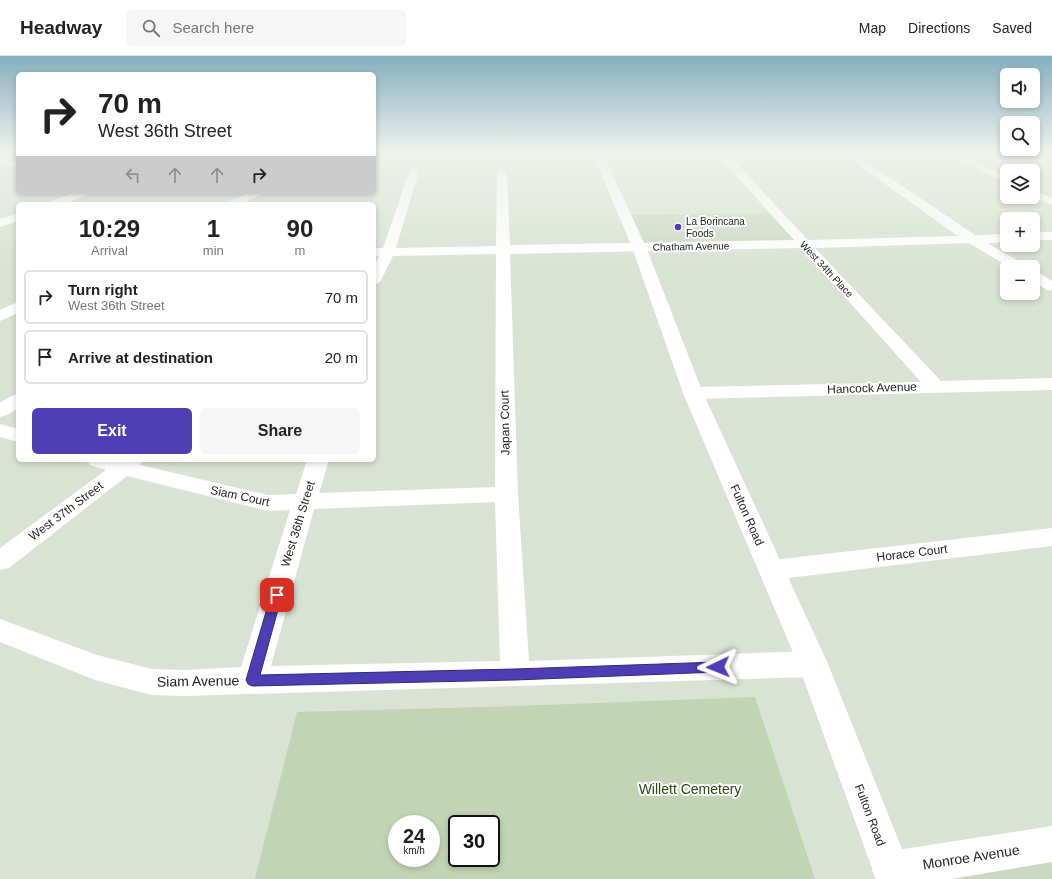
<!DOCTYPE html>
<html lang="en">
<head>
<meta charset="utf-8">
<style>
	:root { --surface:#fff; --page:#f6f6f6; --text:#222; --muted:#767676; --line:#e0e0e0; --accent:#4e3eb5 }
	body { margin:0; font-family:Arial,sans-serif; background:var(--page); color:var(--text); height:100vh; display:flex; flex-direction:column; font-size:15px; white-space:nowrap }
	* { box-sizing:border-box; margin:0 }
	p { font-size:13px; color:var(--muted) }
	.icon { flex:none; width:22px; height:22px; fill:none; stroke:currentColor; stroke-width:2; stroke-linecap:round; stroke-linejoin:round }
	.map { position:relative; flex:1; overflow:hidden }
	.panel { position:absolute; left:16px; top:146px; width:360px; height:260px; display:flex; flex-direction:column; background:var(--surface); border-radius:6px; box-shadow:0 2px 6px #0003 }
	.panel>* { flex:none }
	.banner { position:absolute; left:16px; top:16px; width:360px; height:122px; border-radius:6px; box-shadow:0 2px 6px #0003; background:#fff; color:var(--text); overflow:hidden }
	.controls { position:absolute; left:1000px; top:12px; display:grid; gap:8px }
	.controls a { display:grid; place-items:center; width:40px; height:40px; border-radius:6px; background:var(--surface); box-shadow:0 2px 6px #0003; font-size:20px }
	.speed { position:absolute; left:388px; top:759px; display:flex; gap:8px; font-size:20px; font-weight:700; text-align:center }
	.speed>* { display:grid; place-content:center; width:52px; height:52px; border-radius:50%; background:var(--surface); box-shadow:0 2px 6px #0003; line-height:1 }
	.speed small { font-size:10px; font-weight:400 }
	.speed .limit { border:2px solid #111; border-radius:6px; background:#fff; color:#111 }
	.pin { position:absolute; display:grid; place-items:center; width:34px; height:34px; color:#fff; margin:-17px; border-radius:8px; box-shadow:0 2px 6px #0006 }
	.me { position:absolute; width:44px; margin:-22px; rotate:268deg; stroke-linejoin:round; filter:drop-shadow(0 0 3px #0008) }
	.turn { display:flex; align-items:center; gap:14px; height:84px; padding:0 16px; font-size:18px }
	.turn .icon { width:52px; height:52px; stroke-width:2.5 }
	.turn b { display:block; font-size:28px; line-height:34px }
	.lanes { display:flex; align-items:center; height:38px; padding:0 16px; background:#0003; justify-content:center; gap:20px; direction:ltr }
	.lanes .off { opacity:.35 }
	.eta { display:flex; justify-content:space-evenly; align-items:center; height:68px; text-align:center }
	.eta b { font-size:24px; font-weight:700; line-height:28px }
	.button { display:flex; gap:8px; margin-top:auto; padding:8px 16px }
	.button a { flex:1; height:46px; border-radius:6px; background:var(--accent); color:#fff; font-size:16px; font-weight:700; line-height:46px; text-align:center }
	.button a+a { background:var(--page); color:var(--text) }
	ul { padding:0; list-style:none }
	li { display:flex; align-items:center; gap:12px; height:54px; margin:0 8px 6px; padding:0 8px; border:2px solid var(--line); border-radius:6px }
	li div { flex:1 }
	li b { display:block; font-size:15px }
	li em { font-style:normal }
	header { display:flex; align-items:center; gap:24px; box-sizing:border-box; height:56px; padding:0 20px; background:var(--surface); border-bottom:1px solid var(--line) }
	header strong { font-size:19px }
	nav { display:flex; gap:22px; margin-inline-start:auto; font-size:14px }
	.search { width:280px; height:36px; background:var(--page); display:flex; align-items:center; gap:10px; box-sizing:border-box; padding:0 14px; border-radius:6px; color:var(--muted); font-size:15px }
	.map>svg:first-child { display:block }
	.built { fill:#cbd9c2 }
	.green { fill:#c1d5b4; fill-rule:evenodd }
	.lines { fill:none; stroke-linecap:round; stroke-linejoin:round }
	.minor { fill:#fff; fill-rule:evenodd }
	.major { fill:#fff; fill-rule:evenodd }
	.route { fill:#4e3eb5; stroke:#332876 }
	.poi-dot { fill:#4e3eb5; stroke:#fff; stroke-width:1.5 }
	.labels { text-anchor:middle; stroke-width:4; stroke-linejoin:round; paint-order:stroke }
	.far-poi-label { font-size:10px; fill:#20241e; stroke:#fff; text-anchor:start }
	.far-street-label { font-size:10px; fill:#20241e; stroke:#fff }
	.street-label { font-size:12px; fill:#20241e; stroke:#fff }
	.near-street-label { font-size:14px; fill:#20241e; stroke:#fff }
	.near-park-label { font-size:14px; fill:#2b4512; stroke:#fff }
</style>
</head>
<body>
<header>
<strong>Headway</strong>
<div class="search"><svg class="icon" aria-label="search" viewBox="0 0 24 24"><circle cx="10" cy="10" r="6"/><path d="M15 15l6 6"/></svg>Search here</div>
<nav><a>Map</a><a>Directions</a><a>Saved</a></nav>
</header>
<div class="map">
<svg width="1052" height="823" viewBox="0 0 1052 823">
	<rect width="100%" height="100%" fill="#d9e3d3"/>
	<!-- built -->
	<path class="built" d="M 775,157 L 804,188 L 639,191 L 625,159 Z
		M 1052,788 L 1052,823 L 894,823 Z"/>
	<!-- green -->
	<path class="green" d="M 755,641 L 815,823 L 255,823 L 297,656 L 517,650 ZM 397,768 L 431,768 L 431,802 L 397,802 ZM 457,768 L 491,768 L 491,802 L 457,802 Z"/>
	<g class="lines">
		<!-- minor -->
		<path class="minor" d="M 715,96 L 726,96 L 808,184 L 958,180 L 840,96 L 852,96 L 975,179 L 1007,178 L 1007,186 L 987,187 L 1024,208 L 1026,211 L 1009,211 L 969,187 L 815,192 L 941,325 L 1052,322 L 1052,334 L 693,343 L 686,341 L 683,337 L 686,333 L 693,331 L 921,326 L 801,192 L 510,198 L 518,438 L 529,605 L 813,595 L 823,599 L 828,608 L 823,617 L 813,621 L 185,640 L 152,639 L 95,624 L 0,586 L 0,563 L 97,599 L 152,613 L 185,614 L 241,611 L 290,454 L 268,455 L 127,420 L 9,512 L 0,514 L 0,492 L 106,414 L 90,409 L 87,404 L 142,404 L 140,409 L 268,439 L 296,438 L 307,404 L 329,404 L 319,437 L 495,431 L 496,198 L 393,200 L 381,224 L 379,227 L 374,228 L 374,210 L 379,200 L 374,200 L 374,192 L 383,192 L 410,113 L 418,113 L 419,115 L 396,192 L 496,190 L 497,116 L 502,113 L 507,116 L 510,189 L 794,184 ZM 495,446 L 500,605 L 271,610 L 314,453 Z
			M 943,96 L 956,96 L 1007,120 L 1007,127 Z
			M 1042,96 L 1052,96 L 1052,101 Z
			M 0,103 L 18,106 L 18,112 L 0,109 Z
			M 1033,134 L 1052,142 L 1052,149 L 1032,141 Z
			M 75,136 L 92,136 L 90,138 L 64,148 L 47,148 L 49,146 Z
			M 249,136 L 264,136 L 262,138 L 241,148 L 226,148 L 228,146 Z
			M 18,157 L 18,165 L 0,171 L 0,163 Z
			M 1033,176 L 1052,176 L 1052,184 L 1033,184 Z
			M 1033,215 L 1038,216 L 1052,225 L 1052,235 L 1047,234 L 1033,225 Z
			M 18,246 L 18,257 L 0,265 L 0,254 Z
			M 18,338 L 18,352 L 7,359 L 0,361 L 0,347 L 11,340 Z
			M 0,368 L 18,373 L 18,386 L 0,381 Z
			M 1052,472 L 1052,490 L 772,524 L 763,521 L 759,514 L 763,507 L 772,504 Z
			M 1052,770 L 1052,806 L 951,823 L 876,823 L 872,814 L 878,801 L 891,795 Z"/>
		<!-- major -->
		<path class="major" d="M 592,96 L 602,96 L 646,191 L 703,337 L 828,608 L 914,823 L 876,823 L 798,608 L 683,337 L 632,191 Z"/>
	</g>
	<!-- sky -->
	<linearGradient id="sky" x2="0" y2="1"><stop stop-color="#85aec0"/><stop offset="0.45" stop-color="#eef2eb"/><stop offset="1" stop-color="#eef2eb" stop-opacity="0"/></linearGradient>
	<rect width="1052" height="212" fill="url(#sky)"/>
	<!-- route -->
	<path class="route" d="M 277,535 L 281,536 L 282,539 L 260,619 L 515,613 L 718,606 L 722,607 L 724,611 L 722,615 L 718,616 L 515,624 L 252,630 L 248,628 L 246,624 L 271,539 L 273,536 Z"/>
	<!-- markers -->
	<circle class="poi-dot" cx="678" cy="171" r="4"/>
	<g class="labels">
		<!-- far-poi labels -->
		<g class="far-poi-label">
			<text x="686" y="169">La Borincana<tspan x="686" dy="12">Foods</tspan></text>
		</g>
		<!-- far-street labels -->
		<g class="far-street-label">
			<text transform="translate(691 190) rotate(-1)" y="4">Chatham Avenue</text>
			<text transform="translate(827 213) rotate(47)" y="4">West 34th Place</text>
		</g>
		<!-- street labels -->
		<g class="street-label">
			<text transform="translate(872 332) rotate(-2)" y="4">Hancock Avenue</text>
			<text transform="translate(505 367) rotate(-91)" y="4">Japan Court</text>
			<text transform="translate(240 440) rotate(12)" y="4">Siam Court</text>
			<text transform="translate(66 455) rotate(-37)" y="4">West 37th Street</text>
			<text transform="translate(747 459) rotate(66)" y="4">Fulton Road</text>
			<text transform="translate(298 468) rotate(-73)" y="4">West 36th Street</text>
			<text transform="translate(912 497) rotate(-7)" y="4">Horace Court</text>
			<text transform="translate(870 759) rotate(69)" y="4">Fulton Road</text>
		</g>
		<!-- near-street labels -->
		<g class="near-street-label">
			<text transform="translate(198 625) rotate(-1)" y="5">Siam Avenue</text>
			<text transform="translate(971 801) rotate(-9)" y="5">Monroe Avenue</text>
		</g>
		<!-- near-park labels -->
		<g class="near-park-label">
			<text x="690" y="738">Willett Cemetery</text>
		</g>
	</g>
</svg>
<div class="controls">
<a><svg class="icon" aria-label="sound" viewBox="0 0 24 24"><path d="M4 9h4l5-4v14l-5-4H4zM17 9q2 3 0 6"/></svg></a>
<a><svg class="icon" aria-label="search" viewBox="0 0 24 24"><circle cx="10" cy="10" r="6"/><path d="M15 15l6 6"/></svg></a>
<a><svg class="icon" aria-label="layers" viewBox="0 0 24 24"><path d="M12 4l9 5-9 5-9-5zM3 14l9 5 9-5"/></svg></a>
<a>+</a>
<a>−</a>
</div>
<div class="speed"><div>24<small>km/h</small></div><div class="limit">30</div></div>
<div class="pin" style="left:277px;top:539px;background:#d93025"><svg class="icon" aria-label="arrive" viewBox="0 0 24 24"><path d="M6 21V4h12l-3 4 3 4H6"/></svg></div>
<svg class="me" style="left:718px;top:611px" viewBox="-20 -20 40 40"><path d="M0-17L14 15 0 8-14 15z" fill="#4e3eb5" stroke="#fff" stroke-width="4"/></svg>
<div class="banner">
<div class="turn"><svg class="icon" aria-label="right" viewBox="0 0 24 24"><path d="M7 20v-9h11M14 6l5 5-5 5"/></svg><div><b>70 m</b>West 36th Street</div></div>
<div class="lanes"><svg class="icon off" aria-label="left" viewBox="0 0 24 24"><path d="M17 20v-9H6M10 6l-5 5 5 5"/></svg><svg class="icon off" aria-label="ahead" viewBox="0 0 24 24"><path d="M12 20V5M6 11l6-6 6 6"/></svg><svg class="icon off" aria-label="ahead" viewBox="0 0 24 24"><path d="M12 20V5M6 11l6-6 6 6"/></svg><svg class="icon" aria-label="right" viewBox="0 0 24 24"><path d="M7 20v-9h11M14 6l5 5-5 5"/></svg></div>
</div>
<section class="panel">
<div class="eta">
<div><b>10:29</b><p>Arrival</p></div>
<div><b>1</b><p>min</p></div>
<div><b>90</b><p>m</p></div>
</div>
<ul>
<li><svg class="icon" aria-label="right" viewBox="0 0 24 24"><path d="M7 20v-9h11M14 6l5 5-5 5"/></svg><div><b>Turn right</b><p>West 36th Street</p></div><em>70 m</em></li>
<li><svg class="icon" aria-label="arrive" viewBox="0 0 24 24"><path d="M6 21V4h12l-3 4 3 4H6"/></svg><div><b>Arrive at destination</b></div><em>20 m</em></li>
</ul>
<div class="button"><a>Exit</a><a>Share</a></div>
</section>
</div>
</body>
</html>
